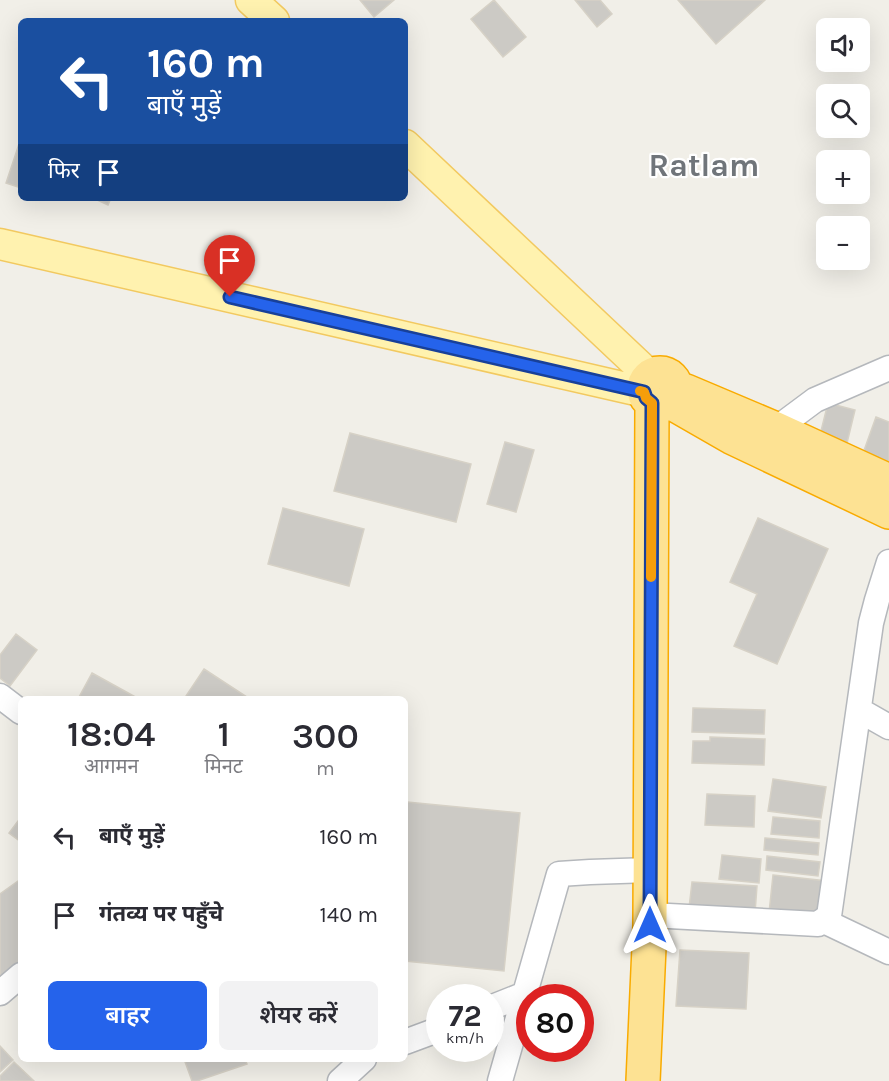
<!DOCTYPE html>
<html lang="hi">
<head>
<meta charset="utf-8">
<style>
	:root { --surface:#fff; --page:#f2f2f3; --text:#2b2b33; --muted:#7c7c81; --accent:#2563eb }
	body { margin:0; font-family:Karla,"Noto Sans Devanagari",sans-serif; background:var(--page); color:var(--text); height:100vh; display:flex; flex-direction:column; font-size:22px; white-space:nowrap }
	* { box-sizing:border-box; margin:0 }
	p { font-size:20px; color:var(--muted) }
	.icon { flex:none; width:33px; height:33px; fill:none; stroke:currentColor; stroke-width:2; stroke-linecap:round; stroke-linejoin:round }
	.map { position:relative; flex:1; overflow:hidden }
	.side { position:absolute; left:18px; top:696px; width:390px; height:366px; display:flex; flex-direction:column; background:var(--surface); border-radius:9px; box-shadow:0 6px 24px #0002 }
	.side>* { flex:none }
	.hud { position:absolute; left:18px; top:18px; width:390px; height:183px; border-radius:9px; box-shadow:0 6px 24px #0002; background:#1a4fa0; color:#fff; overflow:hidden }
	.buttons { position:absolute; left:816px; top:18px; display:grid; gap:12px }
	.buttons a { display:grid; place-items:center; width:54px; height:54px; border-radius:9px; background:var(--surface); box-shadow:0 6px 24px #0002; font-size:30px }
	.speed { position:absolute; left:426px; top:984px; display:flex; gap:12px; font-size:30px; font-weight:700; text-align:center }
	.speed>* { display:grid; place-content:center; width:78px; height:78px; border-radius:50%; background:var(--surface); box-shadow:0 6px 24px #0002; line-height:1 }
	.speed small { font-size:15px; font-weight:400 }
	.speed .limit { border:9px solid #d22; background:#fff; color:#111 }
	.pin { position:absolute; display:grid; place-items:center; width:51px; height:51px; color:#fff; margin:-62px -26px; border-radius:50% 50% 50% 0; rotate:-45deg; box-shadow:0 0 6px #0007 }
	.pin .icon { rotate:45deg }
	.me { position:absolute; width:66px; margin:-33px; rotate:0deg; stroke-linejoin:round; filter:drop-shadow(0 0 4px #0008) }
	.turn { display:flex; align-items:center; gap:21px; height:126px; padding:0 30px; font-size:27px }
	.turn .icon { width:78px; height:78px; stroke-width:2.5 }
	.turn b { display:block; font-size:42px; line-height:51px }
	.then { display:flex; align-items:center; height:57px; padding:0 30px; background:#0003; gap:12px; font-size:22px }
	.eta { display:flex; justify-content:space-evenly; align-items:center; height:102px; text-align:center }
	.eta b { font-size:36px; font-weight:600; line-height:42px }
	.primary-button { display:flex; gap:12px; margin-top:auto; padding:12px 30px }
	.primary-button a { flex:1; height:69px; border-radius:9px; background:var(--accent); color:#fff; font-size:24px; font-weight:600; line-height:69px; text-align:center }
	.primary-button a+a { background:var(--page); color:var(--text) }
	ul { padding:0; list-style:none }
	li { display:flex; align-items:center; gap:18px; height:78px; padding:0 30px }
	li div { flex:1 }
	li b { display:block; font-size:22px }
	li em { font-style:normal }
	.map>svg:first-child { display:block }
	.building { fill:#cccac5; stroke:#d6d1c6; stroke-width:1.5 }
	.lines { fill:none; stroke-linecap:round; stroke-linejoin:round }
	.minor-casing { stroke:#b5b8bc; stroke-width:27 }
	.major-casing { stroke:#f2c960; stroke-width:33 }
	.highway-casing { stroke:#f9ab00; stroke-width:36 }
	.minor { stroke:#fff; stroke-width:24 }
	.major { stroke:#fff2af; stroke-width:30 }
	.highway { stroke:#fde293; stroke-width:33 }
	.route-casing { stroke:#184099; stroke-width:15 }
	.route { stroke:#2563eb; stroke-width:10 }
	.slow { stroke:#f59e0b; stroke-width:10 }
	.labels { text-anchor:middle; stroke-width:4.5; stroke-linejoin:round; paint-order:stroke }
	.town-label { font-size:32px; font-weight:bold; fill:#70757a; stroke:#fff }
</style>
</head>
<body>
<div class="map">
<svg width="889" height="1081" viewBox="0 0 889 1081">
	<rect width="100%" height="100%" fill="#f1efe8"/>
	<!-- building -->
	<path class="building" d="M 360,0 L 394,0 L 374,17 Z
		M 494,0 L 526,37 L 503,57 L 471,19 Z
		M 575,0 L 600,0 L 612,14 L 597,27 Z
		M 678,0 L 765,0 L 716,44 Z
		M 21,138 L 21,188 L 6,183 Z
		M 93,198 L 111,198 L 108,205 Z
		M 828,403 L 855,410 L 847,443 L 820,435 Z
		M 876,417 L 889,422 L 889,466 L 862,456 Z
		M 350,433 L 471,464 L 456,522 L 334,491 Z
		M 505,442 L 534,450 L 516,512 L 487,504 Z
		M 283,508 L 364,529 L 349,586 L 268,564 Z
		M 758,518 L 828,549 L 777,664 L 734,646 L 757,594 L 730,582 Z
		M 16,634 L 37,650 L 10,686 L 0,678 L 0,655 Z
		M 204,669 L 250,699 L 184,699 Z
		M 92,673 L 139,699 L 78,699 Z
		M 693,708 L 765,710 L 764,734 L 692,732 Z
		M 710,737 L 765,739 L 764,765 L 692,763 L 693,741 L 710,741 Z
		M 773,779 L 826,787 L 821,818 L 768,811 Z
		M 707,794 L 755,796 L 754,827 L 705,825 Z
		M 407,802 L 520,813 L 504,971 L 405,961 L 405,826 Z
		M 21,817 L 21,842 L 9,833 Z
		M 773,817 L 820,821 L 819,838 L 771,834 Z
		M 765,838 L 819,843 L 818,855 L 764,850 Z
		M 722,855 L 761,859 L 759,883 L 719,879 Z
		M 767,856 L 820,862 L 818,876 L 766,870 Z
		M 773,875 L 827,881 L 823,918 L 769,913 Z
		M 18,881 L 21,882 L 21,965 L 0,982 L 0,894 Z
		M 692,882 L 757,886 L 755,913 L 689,908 Z
		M 680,950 L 749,953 L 746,1009 L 676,1006 Z
		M 0,1046 L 13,1060 L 0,1072 Z
		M 184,1059 L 245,1059 L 247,1064 L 197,1081 L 192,1081 Z
		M 14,1062 L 34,1081 L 0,1081 L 0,1076 Z"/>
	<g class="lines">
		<defs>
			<path id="minor" d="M 776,429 L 815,400 L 889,368
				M 0,696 L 21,712
				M 859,710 L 889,727
				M 650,915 L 818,924 L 829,916 L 871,623 L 877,600 L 889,562
				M 824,921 L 889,952
				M 0,993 L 21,975
				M 490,1008 L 525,994
				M 405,1042 L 440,1029
				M 340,1081 L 364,1059
				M 500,1081 L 559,874 L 590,872 L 650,870"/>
			<path id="major" d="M 251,0 L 274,21
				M 405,145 L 650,376
				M 0,244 L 644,392"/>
			<path id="highway" d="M644 389a16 16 0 1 1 32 0a16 16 0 1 1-32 0Z
				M 686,391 L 776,429 L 889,481
				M 670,402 L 731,437 L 889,512
				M 643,1081 L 650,925 L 652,403"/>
		</defs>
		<!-- minor casing -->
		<use href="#minor" class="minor-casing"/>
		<!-- major casing -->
		<use href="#major" class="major-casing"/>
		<!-- highway casing -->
		<use href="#highway" class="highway-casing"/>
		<!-- minor -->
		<use href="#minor" class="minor"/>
		<!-- major -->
		<use href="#major" class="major"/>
		<!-- highway -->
		<use href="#highway" class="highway"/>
	</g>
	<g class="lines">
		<defs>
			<path id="route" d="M 230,297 L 644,392 L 646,398 L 652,403 L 650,925"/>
		</defs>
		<!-- route casing -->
		<use href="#route" class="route-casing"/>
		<!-- route -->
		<use href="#route" class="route"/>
		<!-- slow -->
		<path class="slow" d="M 640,391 L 644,392 L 646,398 L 652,403 L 651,577"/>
	</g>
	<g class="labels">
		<!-- town labels -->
		<g class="town-label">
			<text x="704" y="176">Ratlam</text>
		</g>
	</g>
</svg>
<div class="buttons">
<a><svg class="icon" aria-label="sound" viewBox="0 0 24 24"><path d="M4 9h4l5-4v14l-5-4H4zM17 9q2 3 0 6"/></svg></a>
<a><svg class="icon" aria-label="search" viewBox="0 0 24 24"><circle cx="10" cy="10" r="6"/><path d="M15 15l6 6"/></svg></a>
<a>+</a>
<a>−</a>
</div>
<div class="speed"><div>72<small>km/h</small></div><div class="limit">80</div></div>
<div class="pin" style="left:230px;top:297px;background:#d93025"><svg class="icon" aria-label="arrive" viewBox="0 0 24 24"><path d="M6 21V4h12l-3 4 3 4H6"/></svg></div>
<svg class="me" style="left:650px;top:925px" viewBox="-20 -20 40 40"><path d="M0-17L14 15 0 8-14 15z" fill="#2563eb" stroke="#fff" stroke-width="4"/></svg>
<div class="hud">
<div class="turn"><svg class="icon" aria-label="left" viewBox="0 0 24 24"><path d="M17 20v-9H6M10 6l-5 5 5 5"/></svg><div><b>160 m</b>बाएँ मुड़ें</div></div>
<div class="then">फिर<svg class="icon" aria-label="arrive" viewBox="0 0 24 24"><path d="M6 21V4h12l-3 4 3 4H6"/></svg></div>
</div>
<section class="side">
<div class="eta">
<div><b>18:04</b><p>आगमन</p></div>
<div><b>1</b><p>मिनट</p></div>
<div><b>300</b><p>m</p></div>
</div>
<ul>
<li><svg class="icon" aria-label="left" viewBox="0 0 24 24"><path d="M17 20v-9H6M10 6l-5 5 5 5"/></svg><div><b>बाएँ मुड़ें</b></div><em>160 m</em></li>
<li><svg class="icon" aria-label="arrive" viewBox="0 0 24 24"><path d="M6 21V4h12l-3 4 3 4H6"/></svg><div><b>गंतव्य पर पहुँचे</b></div><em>140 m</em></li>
</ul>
<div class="primary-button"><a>बाहर</a><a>शेयर करें</a></div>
</section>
</div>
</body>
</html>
